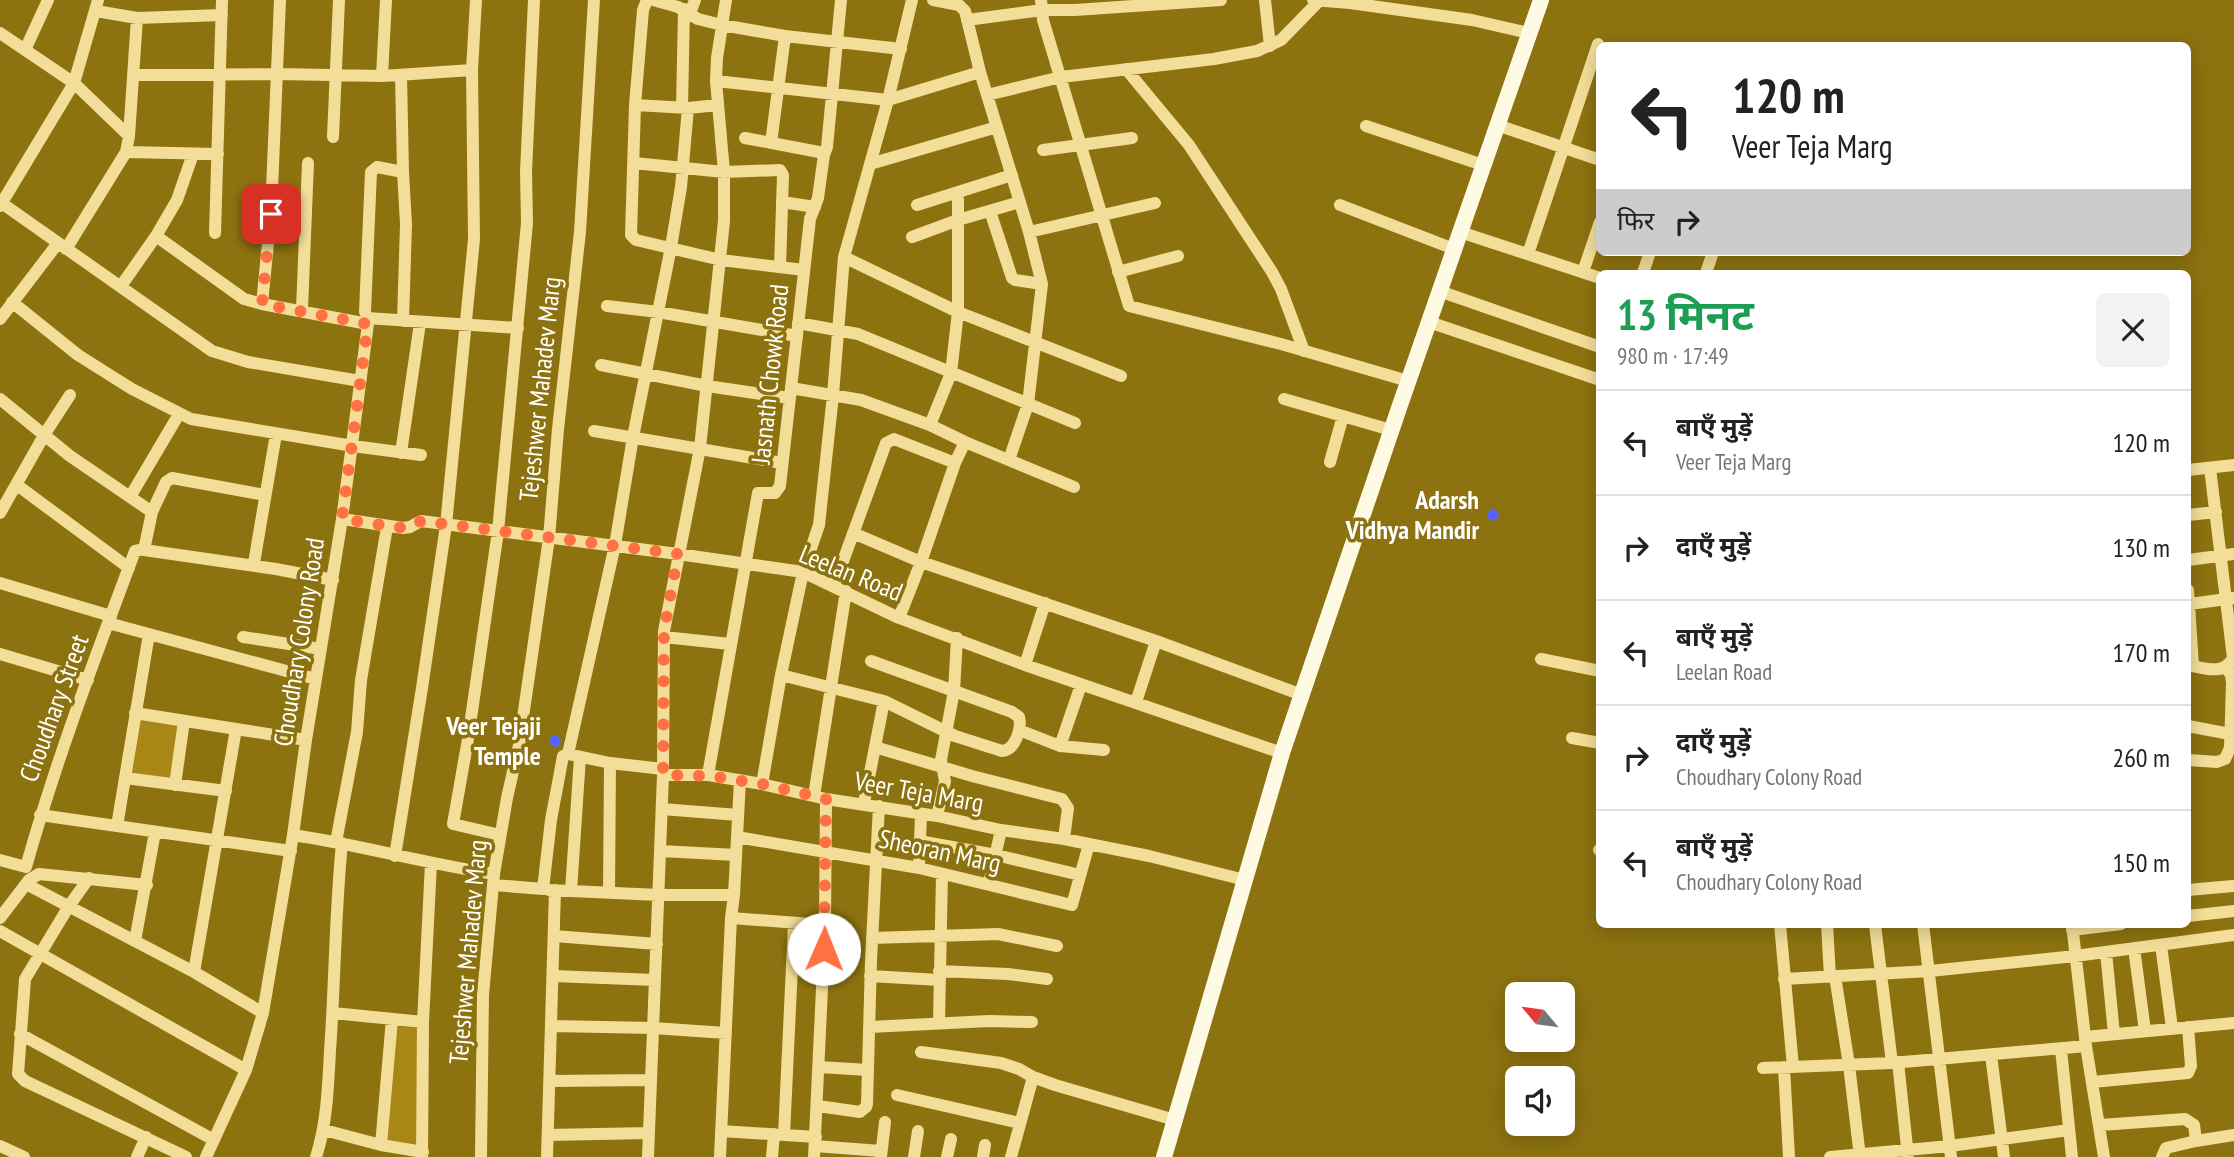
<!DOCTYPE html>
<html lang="hi">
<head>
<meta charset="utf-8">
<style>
	:root { --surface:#fff; --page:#f2f2f2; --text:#222; --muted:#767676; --line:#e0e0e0 }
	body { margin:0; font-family:"PT Sans Narrow","Noto Sans Devanagari",sans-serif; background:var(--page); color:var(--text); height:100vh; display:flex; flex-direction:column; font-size:26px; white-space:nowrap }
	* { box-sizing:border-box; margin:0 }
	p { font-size:23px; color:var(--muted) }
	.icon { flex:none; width:38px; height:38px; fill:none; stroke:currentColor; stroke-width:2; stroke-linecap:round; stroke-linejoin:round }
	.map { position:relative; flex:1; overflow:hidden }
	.side { position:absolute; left:1596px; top:270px; width:595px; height:658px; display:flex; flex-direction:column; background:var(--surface); border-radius:10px; box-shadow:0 4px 18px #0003 }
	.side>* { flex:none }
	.guide { position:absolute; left:1596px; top:42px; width:595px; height:214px; border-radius:10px; box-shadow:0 4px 18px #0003; background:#fff; color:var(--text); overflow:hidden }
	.needle { width:46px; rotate:299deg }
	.fabs { position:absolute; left:1505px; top:982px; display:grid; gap:14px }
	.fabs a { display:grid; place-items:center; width:70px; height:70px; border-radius:10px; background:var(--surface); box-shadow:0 4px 18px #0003; font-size:35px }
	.pin { position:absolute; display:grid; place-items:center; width:60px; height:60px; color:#fff; margin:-30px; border-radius:14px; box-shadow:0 4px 10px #0006 }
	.me { position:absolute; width:77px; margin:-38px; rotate:1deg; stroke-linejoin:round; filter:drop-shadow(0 0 5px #0008) }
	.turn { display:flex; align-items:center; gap:24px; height:147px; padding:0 21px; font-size:32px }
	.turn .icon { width:91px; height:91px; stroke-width:2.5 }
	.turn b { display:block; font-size:49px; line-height:60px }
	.then { display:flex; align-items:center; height:66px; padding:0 21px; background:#0003; gap:14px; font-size:26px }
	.round { display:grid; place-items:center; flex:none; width:74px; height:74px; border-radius:10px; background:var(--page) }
	.summary { display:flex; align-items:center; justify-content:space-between; height:119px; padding:0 21px }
	h1 { font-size:42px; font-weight:700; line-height:52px; color:#1e9e55 }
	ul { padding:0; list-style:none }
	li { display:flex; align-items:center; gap:21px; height:105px; padding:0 21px; border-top:2px solid var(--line) }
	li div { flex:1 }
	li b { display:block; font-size:26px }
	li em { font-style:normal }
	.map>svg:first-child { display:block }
	.green { fill:#a88717 }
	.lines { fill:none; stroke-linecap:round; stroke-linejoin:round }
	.minor { stroke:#f2de98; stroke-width:12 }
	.major { stroke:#fffae3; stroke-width:16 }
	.route { stroke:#ff7043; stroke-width:12; stroke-dasharray:0 21.6 }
	.poi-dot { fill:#5964ff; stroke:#8d7210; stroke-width:2.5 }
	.labels { text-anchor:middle; stroke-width:7; stroke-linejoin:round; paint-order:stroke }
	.street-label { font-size:26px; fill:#fff; stroke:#8d7210 }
	.poi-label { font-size:26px; font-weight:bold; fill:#fff; stroke:#8d7210; text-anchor:end }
</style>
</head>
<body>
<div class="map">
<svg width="2234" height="1157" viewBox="0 0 2234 1157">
	<rect width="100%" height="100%" fill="#8d7210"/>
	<!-- green -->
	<path class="green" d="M 137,717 L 181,723 L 171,781 L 130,776 Z
		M 393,1026 L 420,1028 L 417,1148 L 385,1140 Z"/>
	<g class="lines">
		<!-- minor -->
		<path class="minor" d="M 647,0 L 643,10 L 635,105 L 631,235 L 636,240 L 721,260 L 804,270
			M 653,0 L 678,7 L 698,19 L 722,25 L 785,36 L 901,49
			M 933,0 L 959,5 L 965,11 L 980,72 L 1029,232 L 1042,284 L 1028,404 L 1009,460
			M 1041,0 L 1043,20 L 1129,306 L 1281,344 L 1408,381
			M 1265,0 L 1270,46
			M 1313,0 L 1350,3 L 1472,20 L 1529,33
			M 96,11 L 137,18 L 222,15
			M 690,13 L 695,0
			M 967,20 L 1042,10 L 1075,10 L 1221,0
			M 0,33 L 74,83 L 129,136
			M 25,50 L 48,0
			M 1126,69 L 1189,145 L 1272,272 L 1281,289 L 1304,351
			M 133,75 L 278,74 L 382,76 L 472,70
			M 401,75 L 403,172 L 406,224 L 403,321
			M 382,76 L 386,0
			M 716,81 L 888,100 L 980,72
			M 987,95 L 1061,77 L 1214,59 L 1257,51 L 1281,40 L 1320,0
			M 635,105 L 688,108 L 718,105
			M 682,108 L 684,9
			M 1497,125 L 1600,160
			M 1366,126 L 1483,165
			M 333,137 L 339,0
			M 745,138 L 824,153
			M 771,143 L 785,36
			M 1043,150 L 1132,138
			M 126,152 L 218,154
			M 634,163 L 724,172 L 780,170 L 783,175 L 780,267
			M 870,164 L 997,127
			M 0,202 L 212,351 L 248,362 L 360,381
			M 782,202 L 815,207
			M 917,205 L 1012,175
			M 1340,205 L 1454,249
			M 0,206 L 74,83 L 98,0
			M 990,211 L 1012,278 L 1015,280 L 1042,284
			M 1029,232 L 1155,203
			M 1460,232 L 1600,278
			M 215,233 L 222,0
			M 156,236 L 244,299 L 262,304
			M 912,237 L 958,220 L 1020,202
			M 66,249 L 126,152 L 129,136 L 137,18
			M 1528,254 L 1598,44
			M 844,257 L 958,312 L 1121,376
			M 1118,272 L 1178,256
			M 1583,272 L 1600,222
			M 1643,273 L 1650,252
			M 1706,273 L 1713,252
			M 121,286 L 156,236 L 177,200 L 193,154
			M 1439,291 L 1600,347
			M 12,302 L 78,355 L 132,389 L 191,419 L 353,446 L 421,455
			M 607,306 L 658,312 L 797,336
			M 302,309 L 308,163
			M 365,312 L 371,172 L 377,167 L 403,172
			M 367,318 L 518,328
			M 0,319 L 58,243
			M 1429,322 L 1600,380
			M 798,323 L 858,334 L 1075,423
			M 601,365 L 707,386 L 789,398
			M 791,388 L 861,400 L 930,425 L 965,442 L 1074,487
			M 0,399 L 70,456 L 152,512 L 144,550 L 276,569 L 333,580
			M 1284,399 L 1391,430
			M 930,425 L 951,373 L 958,312 L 958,199
			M 594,431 L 782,463
			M 401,453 L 420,323
			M 1330,462 L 1343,416
			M 2188,470 L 2234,465
			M 17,485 L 129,568
			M 130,497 L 179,414
			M 152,512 L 166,482 L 172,478 L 265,495
			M 0,513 L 46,432 L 70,395
			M 2188,515 L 2216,512
			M 342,519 L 403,528 L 410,527 L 421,521 L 678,554 L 803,572 L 899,618 L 1025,665 L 1282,753
			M 853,533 L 921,562 L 1156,641 L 1302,695
			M 2188,560 L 2234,554
			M 254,563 L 276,434
			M 0,583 L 111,616
			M 834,586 L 886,443 L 894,439 L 955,463
			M 2188,590 L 2193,666
			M 2190,604 L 2234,598
			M 899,618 L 921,562 L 955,463 L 965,442
			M 108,623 L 316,679
			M 243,637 L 321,649
			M 664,637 L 730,644
			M 0,654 L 88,680
			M 1541,659 L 1600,671
			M 871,661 L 1012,712 L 1019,717 C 1022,729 1015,750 1002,751 L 955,736 L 884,701
			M 1025,665 L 1045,603
			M 2188,665 C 2204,668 2224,676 2233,658 L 2210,468
			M 781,675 L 884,701 L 864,803
			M 1136,702 L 1156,641
			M 135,713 L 306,740
			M 2188,726 L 2230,734
			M 1019,730 L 1060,746 L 1104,750
			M 1572,738 L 1600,743
			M 1060,746 L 1081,685
			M 875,747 L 972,776 L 1062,799 L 1068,808 L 1064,839
			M 568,754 L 615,545 L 633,437 L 671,247 L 681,187 L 688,108
			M 2188,760 L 2217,762 L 2225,759 L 2230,748 L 2232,683 L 2231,675 L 2226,667
			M 663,769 L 664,631 L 700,448 L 724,221 L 724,172 L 716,81 L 717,58 L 726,0
			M 708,775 L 758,493 L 775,493 L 780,486 L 810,219 L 818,198 L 824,155 L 827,147 L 841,0
			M 125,778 L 226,791
			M 762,784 L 781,675 L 803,572 L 819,525 L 833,395 L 844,257 L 888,100 L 912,0
			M 175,785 L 184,721
			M 814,796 L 846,591
			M 662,809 L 738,815
			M 40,815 L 291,851
			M 937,816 L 945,781 L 941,760 L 954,691 L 957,638
			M 117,826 L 149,634
			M 293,835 C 361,845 427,864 494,874
			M 500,835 L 453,824 L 468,739 L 498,531 L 527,223 L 526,172 L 534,0
			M 737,837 L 919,868 L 1072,905 L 1089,844
			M 919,841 L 996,855 L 1080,875
			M 336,842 L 357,732 L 361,680 L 387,527
			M 1599,850 L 1600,850
			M 661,851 L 736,855
			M 395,856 L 422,688 L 446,525 L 471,270 L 474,239 L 472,70 L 476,0
			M 0,860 L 26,867 C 56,760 96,655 135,551 L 145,549
			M 919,868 L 921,814
			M 89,878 L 69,906 L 25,979 L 18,1074 L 25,1081 L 186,1157
			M 989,883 L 1001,830
			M 26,884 L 194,972 L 263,1013
			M 494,885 L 543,889 L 551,820 L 563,756 L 568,754 L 610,763 L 663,769 L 663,775 L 708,775 L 762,784 L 826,799 L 937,816 L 1001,830 L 1064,839 L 1149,856 L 1245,880
			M 549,890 L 659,895 L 734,895
			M 2188,890 L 2233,886
			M 571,891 L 580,757
			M 609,893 L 610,763
			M 2188,916 L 2234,911
			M 0,918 L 29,880 L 39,874 L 147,885
			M 731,918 L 825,925
			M 1780,924 L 1793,1067
			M 1827,924 L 1830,977
			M 1923,924 L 1951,1157
			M 2072,924 L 2086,1046 L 2104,1157
			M 1875,925 L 1892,1063
			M 2072,930 L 2121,924
			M 0,931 L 246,1070
			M 554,936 L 657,944
			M 872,938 L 998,934 L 1057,946
			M 135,941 L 155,832
			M 2161,945 L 2172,1028
			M 2134,948 L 2145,1031
			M 2106,952 L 2114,1034
			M 939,971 L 1008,974 L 1047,979
			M 194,972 L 236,729
			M 553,976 L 655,980
			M 870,976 L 939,980
			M 1835,976 L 1849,1065 L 1860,1157
			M 1784,979 L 1930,971 L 2075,956 L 2234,935
			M 333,1013 L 423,1022
			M 939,1022 L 942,874
			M 552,1026 L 653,1028 L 726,1033
			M 870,1027 L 989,1021 L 1032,1022
			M 20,1034 L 214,1140
			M 2085,1037 L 2234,1023
			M 2061,1049 L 2072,1157
			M 921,1052 L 1001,1063 L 1019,1069 L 1033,1077 L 1055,1085 L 1175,1120
			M 1991,1055 L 2004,1157
			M 1898,1062 L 1908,1157
			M 819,1067 L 868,1070
			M 1784,1067 L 1789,1157
			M 1763,1068 L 1892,1063 L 2086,1046
			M 550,1081 L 651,1080
			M 2092,1082 L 2188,1073 L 2191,1066 L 2188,1027
			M 897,1095 L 1020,1123
			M 818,1106 L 860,1112 L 866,1107 L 867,1104 L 871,961 L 879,806
			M 2100,1125 L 2185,1119 L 2194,1125 L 2196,1141
			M 324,1130 L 381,1145 L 423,1152
			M 721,1131 L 816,1137
			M 548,1135 L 649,1133
			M 784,1135 L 794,924
			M 381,1145 L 392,1019
			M 0,1146 L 24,1157
			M 815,1146 L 881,1151
			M 137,1157 L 146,1137
			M 206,1157 L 246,1070 L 263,1013 L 293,835 L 306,740 L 342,519 L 368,324 L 262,304 L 271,213 L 280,0
			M 316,1157 C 327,1123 328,1087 330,1051 C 335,982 335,912 342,843
			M 422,1157 L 423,1022 L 431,863
			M 481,1157 L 483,995 L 494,874 L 507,798 L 519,745 L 549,538 L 558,429 L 580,232 L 594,0
			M 547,1157 L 555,890
			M 648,1157 L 663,775
			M 720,1157 L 731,918 L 734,895 L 740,780
			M 772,1157 L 774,1134
			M 814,1157 L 825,925 L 826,799
			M 881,1157 L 885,1122
			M 914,1157 L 918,1131
			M 947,1157 L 951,1139
			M 983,1157 L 985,1145
			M 1011,1157 L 1033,1077
			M 1830,1157 L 1950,1146 L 2069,1130
			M 2162,1157 L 2166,1148 L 2196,1141 L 2234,1135"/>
		<!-- major -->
		<path class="major" d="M 1164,1157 L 1282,753 L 1399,408 L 1541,0"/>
	</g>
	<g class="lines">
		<!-- route -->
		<path class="route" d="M 271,214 L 262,304 L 368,324 L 342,519 L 403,528 L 410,527 L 421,521 L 678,554 L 664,631 L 663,775 L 710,776 L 762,784 L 826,799 L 824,949"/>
	</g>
	<!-- markers -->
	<g class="poi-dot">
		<circle cx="1493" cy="515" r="7"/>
		<circle cx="555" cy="741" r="7"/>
	</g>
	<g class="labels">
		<!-- street labels -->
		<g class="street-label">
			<text transform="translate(770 374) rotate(-84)" y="9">Jasnath Chowk Road</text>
			<text transform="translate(540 389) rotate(-84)" y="9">Tejeshwer Mahadev Marg</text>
			<text transform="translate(851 573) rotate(22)" y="9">Leelan Road</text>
			<text transform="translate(299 642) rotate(-81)" y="9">Choudhary Colony Road</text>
			<text transform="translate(54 708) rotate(-70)" y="9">Choudhary Street</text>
			<text transform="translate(919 792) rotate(10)" y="9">Veer Teja Marg</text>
			<text transform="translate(940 851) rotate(12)" y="9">Sheoran Marg</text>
			<text transform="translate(468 952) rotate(-85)" y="9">Tejeshwer Mahadev Marg</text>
		</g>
		<!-- poi labels -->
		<g class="poi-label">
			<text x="1479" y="509">Adarsh<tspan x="1479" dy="30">Vidhya Mandir</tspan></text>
			<text x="541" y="735">Veer Tejaji<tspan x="541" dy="30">Temple</tspan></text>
		</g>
	</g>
</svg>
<div class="fabs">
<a><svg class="needle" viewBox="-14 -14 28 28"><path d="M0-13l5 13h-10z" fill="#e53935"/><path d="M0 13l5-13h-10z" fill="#767676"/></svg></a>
<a><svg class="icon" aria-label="sound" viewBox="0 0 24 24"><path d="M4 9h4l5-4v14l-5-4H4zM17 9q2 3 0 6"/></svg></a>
</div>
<div class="pin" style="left:271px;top:214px;background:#d93025"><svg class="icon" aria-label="arrive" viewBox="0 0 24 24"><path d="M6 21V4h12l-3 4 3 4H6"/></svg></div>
<svg class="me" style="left:824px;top:949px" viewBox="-20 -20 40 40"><circle r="19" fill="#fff"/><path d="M0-13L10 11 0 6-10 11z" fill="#ff7043"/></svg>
<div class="guide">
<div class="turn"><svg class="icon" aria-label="left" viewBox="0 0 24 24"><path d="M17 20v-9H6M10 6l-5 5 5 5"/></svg><div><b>120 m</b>Veer Teja Marg</div></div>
<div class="then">फिर<svg class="icon" aria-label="right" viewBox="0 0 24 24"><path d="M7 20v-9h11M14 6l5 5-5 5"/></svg></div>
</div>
<section class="side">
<div class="summary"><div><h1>13 मिनट</h1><p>980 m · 17:49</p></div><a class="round"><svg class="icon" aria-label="close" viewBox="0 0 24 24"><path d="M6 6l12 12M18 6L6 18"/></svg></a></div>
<ul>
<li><svg class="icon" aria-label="left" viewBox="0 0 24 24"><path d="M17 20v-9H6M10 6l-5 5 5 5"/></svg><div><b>बाएँ मुड़ें</b><p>Veer Teja Marg</p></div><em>120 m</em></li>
<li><svg class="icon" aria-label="right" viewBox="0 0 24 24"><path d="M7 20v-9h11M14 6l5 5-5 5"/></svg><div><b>दाएँ मुड़ें</b></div><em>130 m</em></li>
<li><svg class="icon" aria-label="left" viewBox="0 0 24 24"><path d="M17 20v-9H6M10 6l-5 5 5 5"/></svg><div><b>बाएँ मुड़ें</b><p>Leelan Road</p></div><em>170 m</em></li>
<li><svg class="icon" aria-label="right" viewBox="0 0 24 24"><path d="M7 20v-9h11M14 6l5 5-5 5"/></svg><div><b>दाएँ मुड़ें</b><p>Choudhary Colony Road</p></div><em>260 m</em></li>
<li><svg class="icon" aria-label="left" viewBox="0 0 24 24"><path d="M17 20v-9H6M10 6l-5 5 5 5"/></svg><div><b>बाएँ मुड़ें</b><p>Choudhary Colony Road</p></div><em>150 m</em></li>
</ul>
</section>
</div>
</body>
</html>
